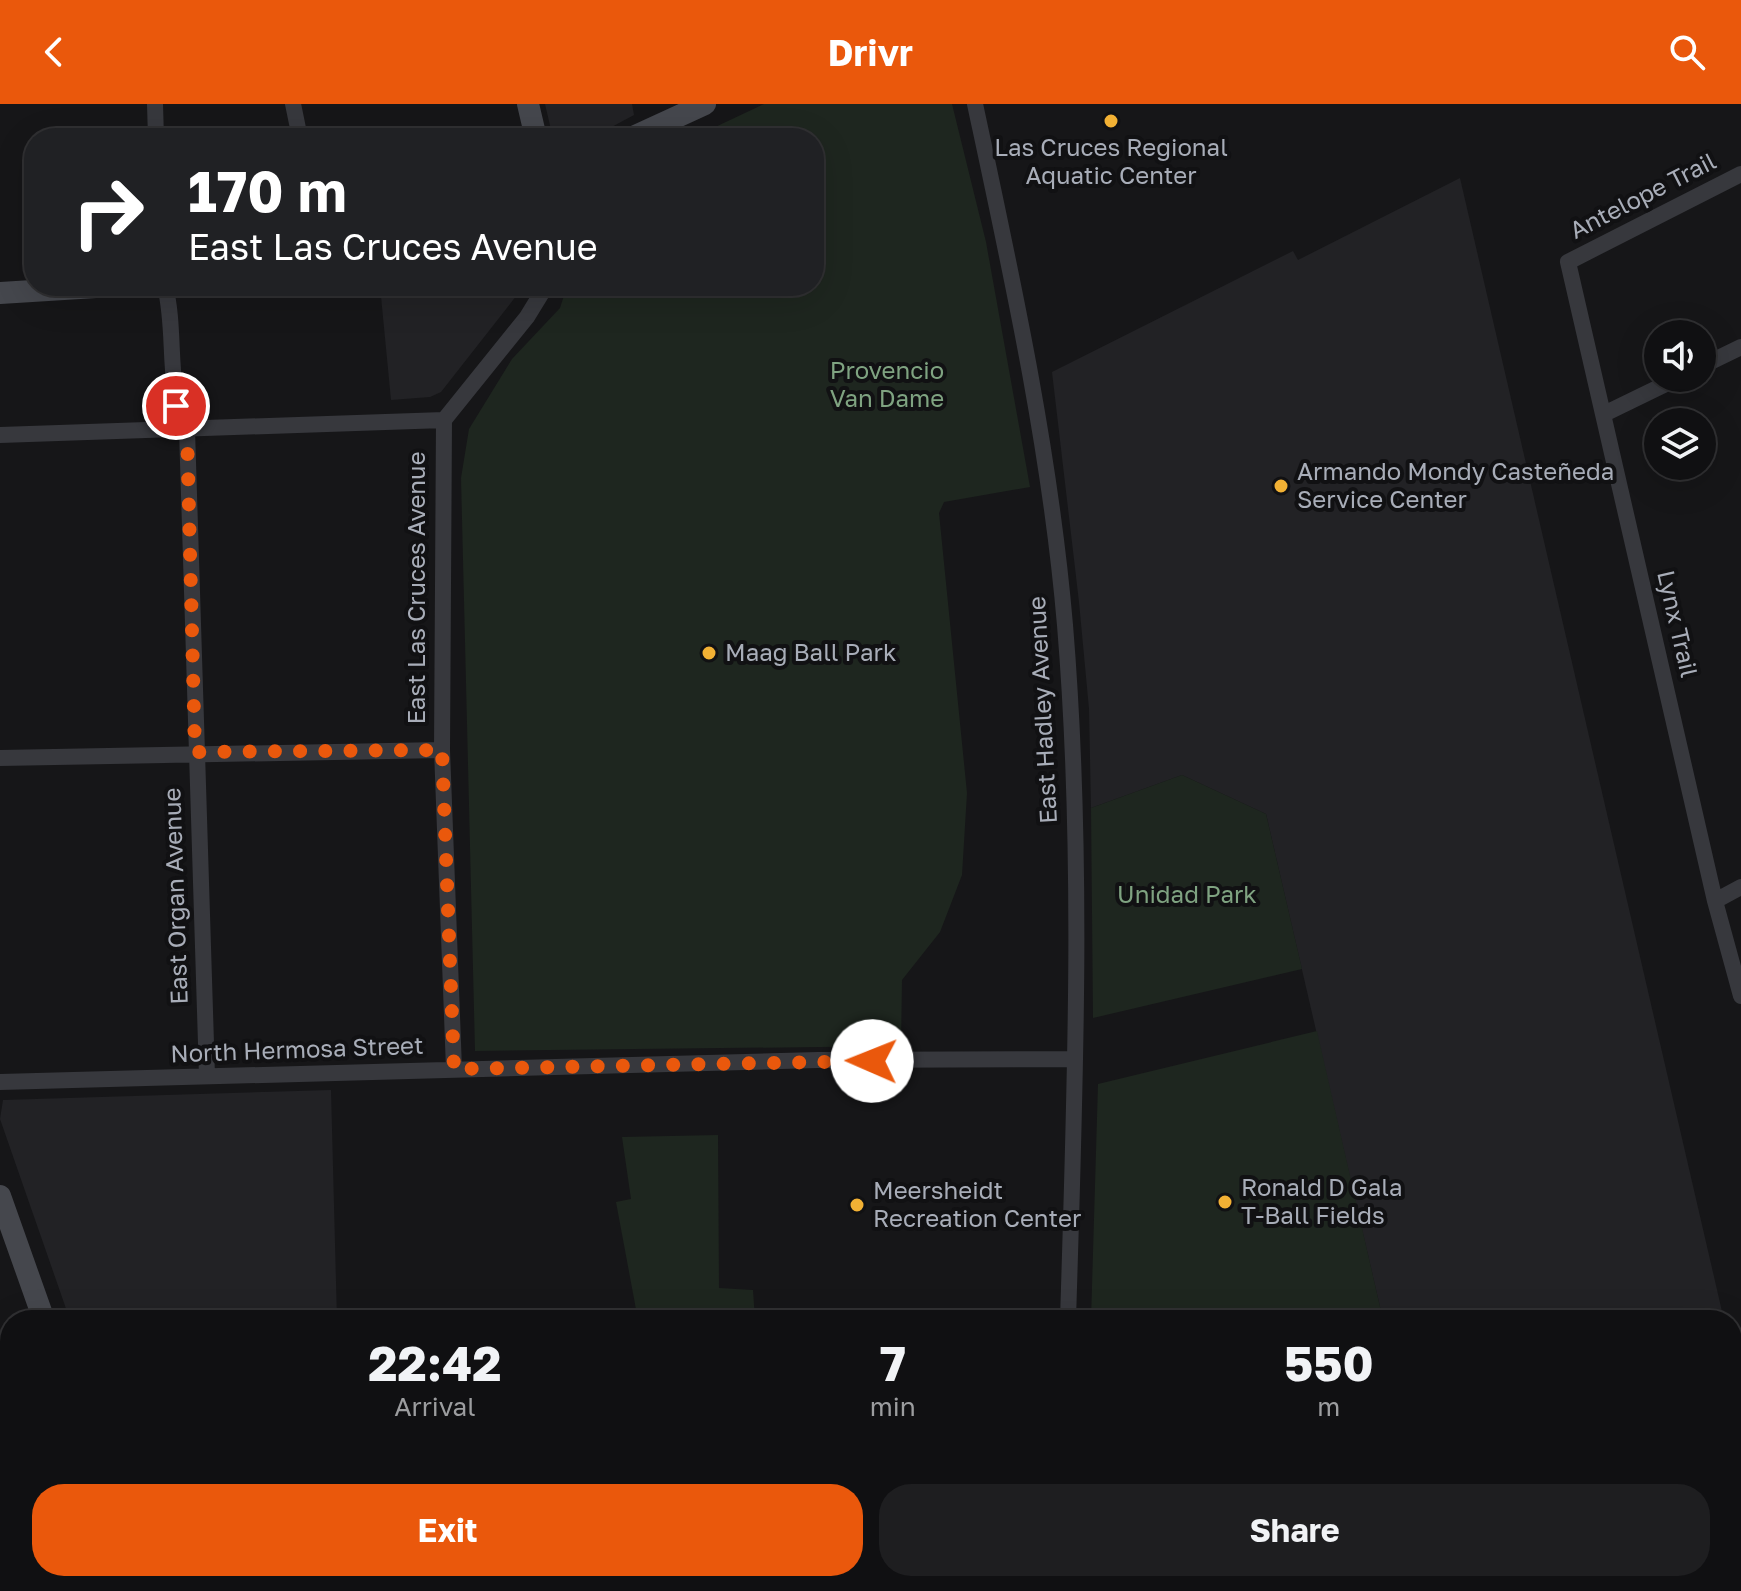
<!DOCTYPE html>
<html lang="en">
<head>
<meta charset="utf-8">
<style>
	:root { --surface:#101012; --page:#1e1e20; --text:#f1f3f6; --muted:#9c9d9f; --line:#303032; --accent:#ea580c }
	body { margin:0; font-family:"Golos Text",sans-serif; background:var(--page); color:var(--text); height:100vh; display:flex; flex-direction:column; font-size:30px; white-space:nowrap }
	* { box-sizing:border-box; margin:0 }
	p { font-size:26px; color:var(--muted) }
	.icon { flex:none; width:44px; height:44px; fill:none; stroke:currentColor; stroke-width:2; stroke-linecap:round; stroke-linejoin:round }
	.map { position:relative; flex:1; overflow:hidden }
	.sheet { position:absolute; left:0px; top:1206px; width:1742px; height:282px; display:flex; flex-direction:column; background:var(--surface); border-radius:32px 32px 0 0; box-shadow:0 8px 32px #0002,0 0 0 2px var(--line) }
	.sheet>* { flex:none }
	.guide { position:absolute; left:24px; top:24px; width:800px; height:168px; border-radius:32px; box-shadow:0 8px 32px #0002,0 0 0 2px var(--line); background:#202124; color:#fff; overflow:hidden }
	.fabs { position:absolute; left:1644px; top:216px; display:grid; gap:16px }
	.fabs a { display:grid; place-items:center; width:72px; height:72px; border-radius:50%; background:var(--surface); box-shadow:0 8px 32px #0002,0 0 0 2px var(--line); font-size:40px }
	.pin { position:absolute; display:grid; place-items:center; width:68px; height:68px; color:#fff; margin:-34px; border:4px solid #fff; border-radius:50%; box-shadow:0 2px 8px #0007 }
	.me { position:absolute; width:88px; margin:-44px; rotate:271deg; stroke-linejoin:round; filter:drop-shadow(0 0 6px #0008) }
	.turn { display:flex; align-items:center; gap:28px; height:168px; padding:0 32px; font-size:36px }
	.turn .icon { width:104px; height:104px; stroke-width:2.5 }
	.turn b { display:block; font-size:56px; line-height:68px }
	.eta { display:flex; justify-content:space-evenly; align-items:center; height:136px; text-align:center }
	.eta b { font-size:48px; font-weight:700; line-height:56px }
	.cta { display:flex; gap:16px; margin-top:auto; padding:16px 32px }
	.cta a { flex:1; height:92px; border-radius:32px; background:var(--accent); color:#fff; font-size:32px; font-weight:700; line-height:92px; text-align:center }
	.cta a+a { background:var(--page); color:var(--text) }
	header { display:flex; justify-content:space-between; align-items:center; height:104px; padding:0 32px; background:var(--accent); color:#fff; font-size:36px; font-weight:700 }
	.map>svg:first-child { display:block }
	.built { fill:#222225 }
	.green { fill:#1e261f }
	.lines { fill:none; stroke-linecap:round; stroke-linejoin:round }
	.street { stroke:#37383d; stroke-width:16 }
	.secondary { stroke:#45474d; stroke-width:22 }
	.route { stroke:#ea580c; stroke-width:14; stroke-dasharray:0 25.2 }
	.poi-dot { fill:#f2b134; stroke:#111113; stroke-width:3 }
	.labels { text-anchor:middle; stroke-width:8; stroke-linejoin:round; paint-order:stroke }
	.poi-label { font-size:24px; fill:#a8adb8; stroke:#111113; text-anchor:start }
	.street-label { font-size:24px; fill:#a8adb8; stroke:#111113 }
	.park-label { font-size:24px; fill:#7fa381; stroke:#111113 }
</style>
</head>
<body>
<header><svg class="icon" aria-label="back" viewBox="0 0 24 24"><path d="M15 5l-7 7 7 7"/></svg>Drivr<svg class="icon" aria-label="search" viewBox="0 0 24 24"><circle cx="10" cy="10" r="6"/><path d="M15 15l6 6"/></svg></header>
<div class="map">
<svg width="1741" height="1487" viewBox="0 0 1741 1487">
	<rect width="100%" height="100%" fill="#161618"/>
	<!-- built -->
	<path class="built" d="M 545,0 L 632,0 L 634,11 L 591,34 L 553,34 Z
		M 1460,74 L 1724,1216 L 1383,1216 L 1266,710 L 1182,671 L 1091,704 L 1089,605 L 1079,498 L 1052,268 L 1293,147 L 1298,156 Z
		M 380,182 L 524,182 L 441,288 L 430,293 L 391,296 Z
		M 331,986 L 337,1216 L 70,1216 L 0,1015 L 3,996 Z
		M 1732,1253 L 1741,1292 L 1741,1460 L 1732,1464 Z
		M 94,1478 L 560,1478 L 561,1487 L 94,1487 Z"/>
	<!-- green -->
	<path class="green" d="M 764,0 L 952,0 L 986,138 L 1030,383 L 944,398 L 939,409 L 967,689 L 962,771 L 940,828 L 902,876 L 901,942 L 475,947 L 461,374 L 469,325 L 512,255 L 560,204 L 567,182 L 814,182 L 814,34 L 692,34 Z
		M 1182,671 L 1266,710 L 1302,865 L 1093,914 L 1091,704 Z
		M 1317,927 L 1383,1216 L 1091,1216 L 1098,980 Z
		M 718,1031 L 719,1184 L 753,1186 L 755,1216 L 638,1216 L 616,1098 L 631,1095 L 622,1033 Z
		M 1741,1460 L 1741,1487 L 1090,1487 L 1090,1478 L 1675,1478 L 1679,1484 L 1695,1478 L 1732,1478 L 1732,1464 Z
		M 640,1478 L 929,1478 L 928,1487 L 636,1487 Z"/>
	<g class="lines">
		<!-- street -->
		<path class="street" d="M 155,0 L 156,34
			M 293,0 L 300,34
			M 975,0 C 1012,173 1050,345 1065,521 C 1084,752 1075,985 1068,1216
			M 1741,70 L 1568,158 L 1715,797 L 1741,892
			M 165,182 C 177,230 165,281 187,326 L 207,972
			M 1702,262 L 1741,243
			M 1604,310 L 1678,274
			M 0,331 L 444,316
			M 0,654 L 442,646
			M 1715,797 L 1741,783
			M 454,965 L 442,646 L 444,316 L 527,213 L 546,182
			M 0,978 L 818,956 L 1075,955
			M 0,1270 L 10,1270
			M 1061,1487 L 1061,1478"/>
		<!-- secondary -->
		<path class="secondary" d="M 528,0 L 536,34
			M 631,34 L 705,0
			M 0,189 L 112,182
			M 0,1092 L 44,1216
			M 71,1478 L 72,1487"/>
	</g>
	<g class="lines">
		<!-- route -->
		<path class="route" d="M 176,302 L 187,326 L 195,648 L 442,646 L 454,965 L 872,957"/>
	</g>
	<!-- markers -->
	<g class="poi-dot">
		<circle cx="1111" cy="17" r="8"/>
		<circle cx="1281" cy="382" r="8"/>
		<circle cx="709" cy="549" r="8"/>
		<circle cx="1225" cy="1098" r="8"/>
		<circle cx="857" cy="1101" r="8"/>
	</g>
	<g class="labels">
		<!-- poi labels -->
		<g class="poi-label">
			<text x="1111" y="52" text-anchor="middle">Las Cruces Regional<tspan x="1111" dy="28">Aquatic Center</tspan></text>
			<text x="1297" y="376">Armando Mondy Casteñeda<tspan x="1297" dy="28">Service Center</tspan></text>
			<text x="725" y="557">Maag Ball Park</text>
			<text x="1241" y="1092">Ronald D Gala<tspan x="1241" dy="28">T-Ball Fields</tspan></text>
			<text x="873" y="1095">Meersheidt<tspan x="873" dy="28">Recreation Center</tspan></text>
		</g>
		<!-- street labels -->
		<g class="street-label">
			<text transform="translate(1643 92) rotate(-27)" y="8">Antelope Trail</text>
			<text transform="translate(417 484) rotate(-90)" y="8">East Las Cruces Avenue</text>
			<text transform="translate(1677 520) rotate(77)" y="8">Lynx Trail</text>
			<text transform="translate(1043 606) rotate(-93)" y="8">East Hadley Avenue</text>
			<text transform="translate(176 792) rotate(-92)" y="8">East Organ Avenue</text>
			<text transform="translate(297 946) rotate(-2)" y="8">North Hermosa Street</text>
		</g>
		<!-- park labels -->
		<g class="park-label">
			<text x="887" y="275">Provencio<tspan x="887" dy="28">Van Dame</tspan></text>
			<text x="1187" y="799">Unidad Park</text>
		</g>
	</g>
</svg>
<div class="fabs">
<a><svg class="icon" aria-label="sound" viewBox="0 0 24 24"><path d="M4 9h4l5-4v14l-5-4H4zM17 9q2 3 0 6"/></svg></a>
<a><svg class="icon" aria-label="layers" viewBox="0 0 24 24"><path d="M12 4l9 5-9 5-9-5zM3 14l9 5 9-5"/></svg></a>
</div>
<div class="pin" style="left:176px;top:302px;background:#d93025"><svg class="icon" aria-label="arrive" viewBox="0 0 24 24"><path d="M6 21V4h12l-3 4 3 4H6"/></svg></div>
<svg class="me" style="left:872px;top:957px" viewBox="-20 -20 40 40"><circle r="19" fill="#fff"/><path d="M0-13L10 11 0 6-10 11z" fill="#ea580c"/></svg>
<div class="guide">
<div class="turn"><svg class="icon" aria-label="right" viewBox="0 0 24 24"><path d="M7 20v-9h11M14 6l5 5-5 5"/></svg><div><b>170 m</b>East Las Cruces Avenue</div></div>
</div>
<section class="sheet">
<div class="eta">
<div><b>22:42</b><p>Arrival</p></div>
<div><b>7</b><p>min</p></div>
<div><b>550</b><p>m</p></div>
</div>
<div class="cta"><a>Exit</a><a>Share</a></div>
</section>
</div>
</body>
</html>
